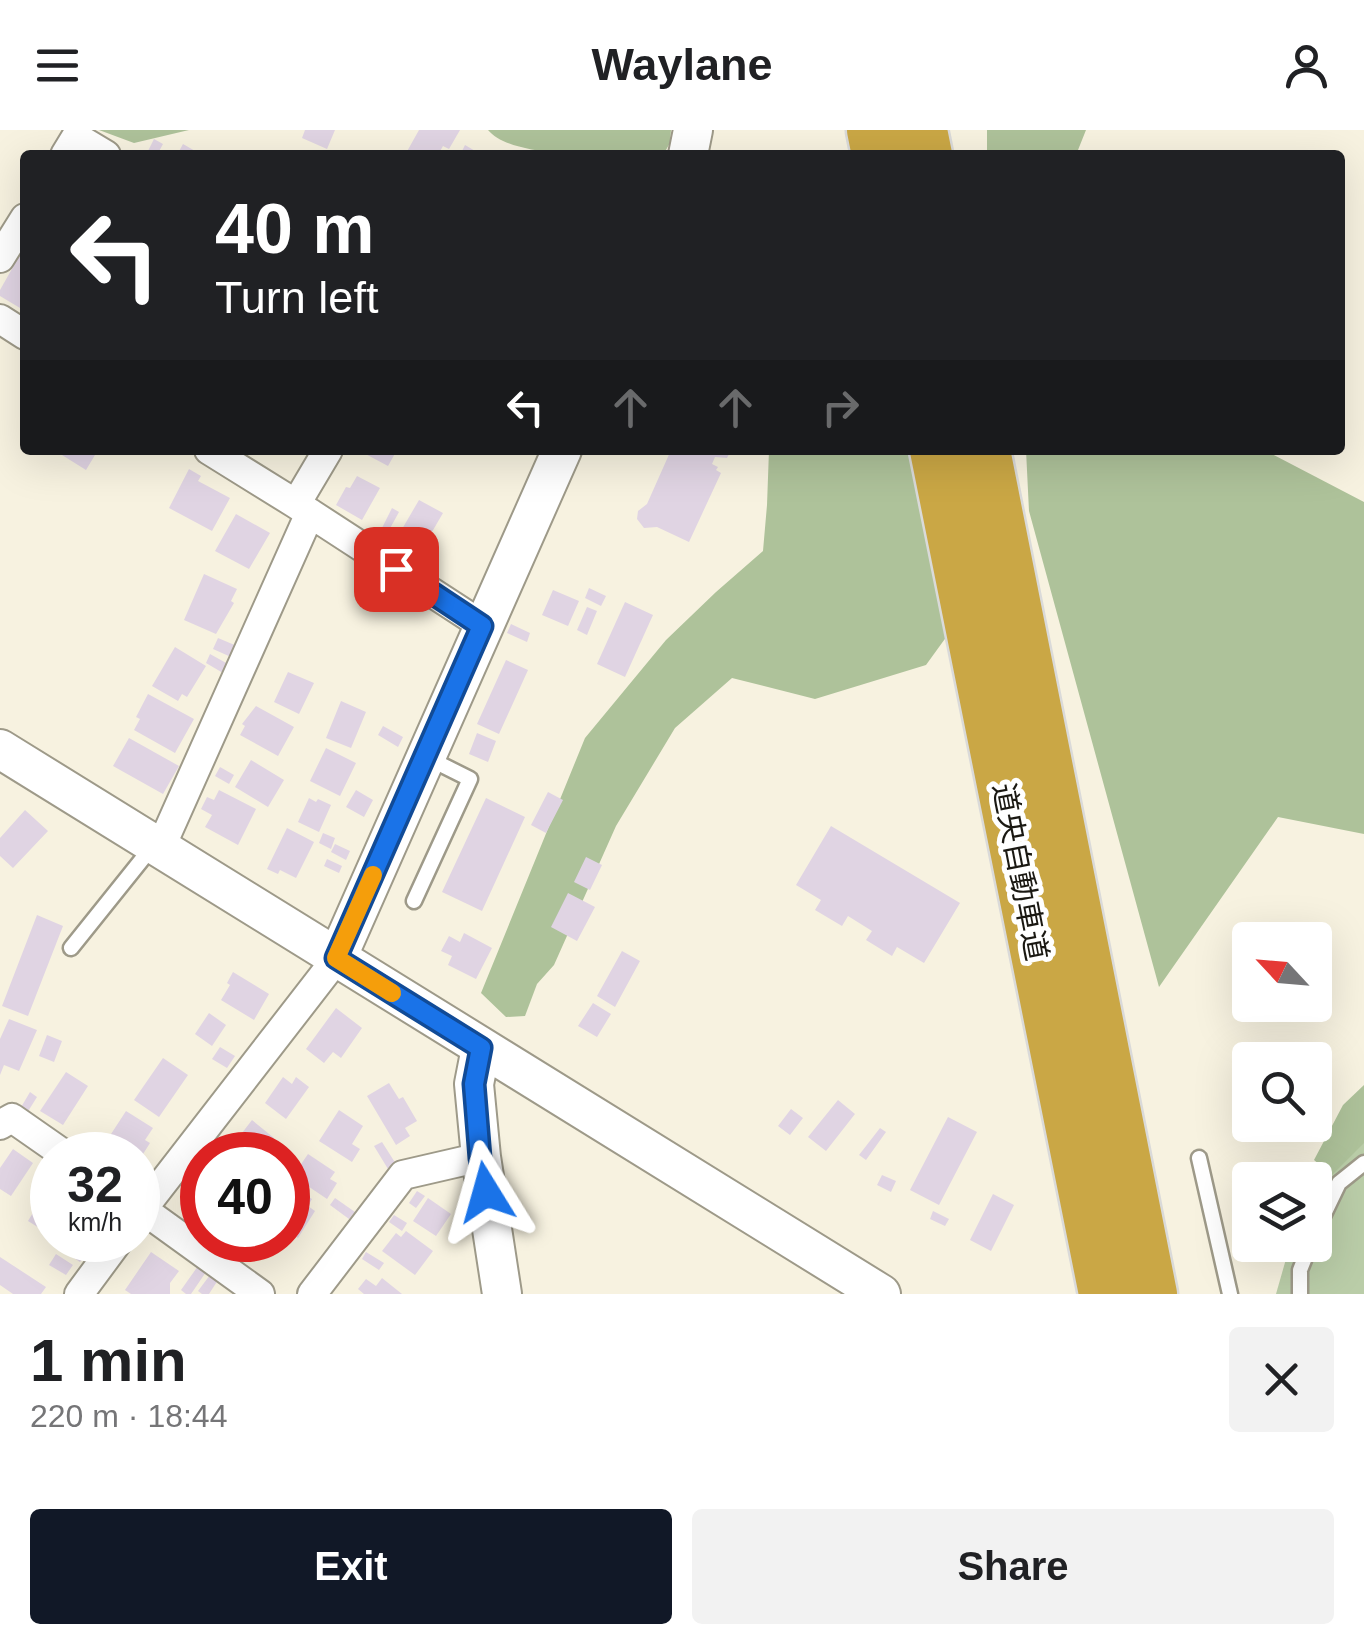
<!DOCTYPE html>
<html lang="en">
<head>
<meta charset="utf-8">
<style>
	:root { --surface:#fff; --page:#f2f2f2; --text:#202124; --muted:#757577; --accent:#111827 }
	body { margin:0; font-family:Helvetica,"Noto Sans JP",sans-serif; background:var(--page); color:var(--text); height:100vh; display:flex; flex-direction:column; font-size:38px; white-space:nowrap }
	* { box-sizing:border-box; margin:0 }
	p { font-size:32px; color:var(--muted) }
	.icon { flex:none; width:55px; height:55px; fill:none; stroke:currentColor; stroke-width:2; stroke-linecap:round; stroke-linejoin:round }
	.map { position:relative; height:1164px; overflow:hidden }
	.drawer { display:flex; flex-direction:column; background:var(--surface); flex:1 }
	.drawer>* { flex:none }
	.top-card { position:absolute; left:20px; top:20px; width:1325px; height:305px; border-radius:10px; box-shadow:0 10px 40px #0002; background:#202124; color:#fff; overflow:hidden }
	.needle { width:65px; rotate:296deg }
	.controls { position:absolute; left:1232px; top:792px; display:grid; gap:20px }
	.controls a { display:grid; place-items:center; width:100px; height:100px; border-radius:10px; background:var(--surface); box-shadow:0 10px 40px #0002; font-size:50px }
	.speed { position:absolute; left:30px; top:1002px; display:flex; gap:20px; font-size:50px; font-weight:700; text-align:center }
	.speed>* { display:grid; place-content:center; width:130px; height:130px; border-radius:50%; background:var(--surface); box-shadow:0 10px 40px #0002; line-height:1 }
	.speed small { font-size:25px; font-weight:400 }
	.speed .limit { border:15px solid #d22; background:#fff; color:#111 }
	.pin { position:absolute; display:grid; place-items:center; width:85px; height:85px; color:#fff; margin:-42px; border-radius:20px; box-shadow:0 5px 15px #0006 }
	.me { position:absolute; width:110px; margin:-55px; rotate:352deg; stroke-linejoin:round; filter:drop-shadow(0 0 8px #0008) }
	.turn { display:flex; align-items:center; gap:35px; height:210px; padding:0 30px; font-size:45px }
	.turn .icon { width:130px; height:130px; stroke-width:2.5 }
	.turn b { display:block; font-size:70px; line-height:85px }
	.lanes { display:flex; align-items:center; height:95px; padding:0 30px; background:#0003; justify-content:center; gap:50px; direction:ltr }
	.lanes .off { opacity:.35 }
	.round { display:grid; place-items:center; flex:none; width:105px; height:105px; border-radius:10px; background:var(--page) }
	.overview { display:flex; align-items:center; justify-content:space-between; height:170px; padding:0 30px }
	h1 { font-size:60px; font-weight:600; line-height:75px }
	.cta { display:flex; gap:20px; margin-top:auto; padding:20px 30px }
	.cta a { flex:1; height:115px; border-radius:10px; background:var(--accent); color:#fff; font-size:40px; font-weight:600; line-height:115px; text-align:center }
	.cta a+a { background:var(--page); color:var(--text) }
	header { display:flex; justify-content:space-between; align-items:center; height:130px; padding:0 30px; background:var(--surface); font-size:45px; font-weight:600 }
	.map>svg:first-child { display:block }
	.green { fill:#bacda8 }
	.forest { fill:#aec29a }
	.building { fill:#e0d4e3 }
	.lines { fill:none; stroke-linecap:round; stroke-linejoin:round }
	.lane-casing { stroke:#9e9a89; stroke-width:19 }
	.street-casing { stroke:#9e9a89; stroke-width:32 }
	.secondary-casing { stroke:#9e9a89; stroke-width:42 }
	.highway-casing { stroke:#dadad9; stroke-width:55 }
	.lane { stroke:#fff; stroke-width:14 }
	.street { stroke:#fff; stroke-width:28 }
	.secondary { stroke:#fff; stroke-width:38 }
	.highway { stroke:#caa745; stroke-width:50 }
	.route-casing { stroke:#114b97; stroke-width:25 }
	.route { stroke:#1a73e8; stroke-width:18 }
	.slow { stroke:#f59e0b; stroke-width:18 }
	.labels { text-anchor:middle; stroke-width:10; stroke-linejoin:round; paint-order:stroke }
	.street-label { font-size:30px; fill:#1a1812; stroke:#fff }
</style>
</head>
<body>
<header><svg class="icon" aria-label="menu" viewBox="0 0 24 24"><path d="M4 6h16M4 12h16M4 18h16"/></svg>Waylane<svg class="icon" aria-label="person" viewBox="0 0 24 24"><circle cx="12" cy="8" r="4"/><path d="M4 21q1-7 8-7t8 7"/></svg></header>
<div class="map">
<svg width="1364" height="1164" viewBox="0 0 1364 1164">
	<rect width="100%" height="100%" fill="#f7f2e0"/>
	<!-- green -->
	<path class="green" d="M 1364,996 L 1364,1164 L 1276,1164 L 1290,1115 L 1315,1115 L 1315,1056 L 1357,999 Z"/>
	<!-- forest -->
	<path class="forest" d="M 99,0 L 189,0 L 134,13 Z
		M 488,0 L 671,0 L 670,13 L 663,25 C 624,25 513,31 488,0 Z
		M 987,0 L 1086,0 L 1076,25 L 987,25 Z
		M 769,320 L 915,320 L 947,506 L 926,535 L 815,569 L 732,548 L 675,598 L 616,696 L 554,835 L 537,854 L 525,886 L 506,887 L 481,863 L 585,608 L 666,510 L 716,462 L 763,421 L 767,375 Z
		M 1026,320 L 1264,320 L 1364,372 L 1364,704 L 1278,687 L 1159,857 L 1029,381 Z
		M 1364,955 L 1364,1013 L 1332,1045 L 1314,1030 L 1343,975 Z"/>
	<!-- building -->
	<path class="building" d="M 305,0 L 335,0 L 327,19 L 302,8 Z
		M 419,0 L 460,0 L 449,19 L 443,16 L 438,25 L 405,25 Z
		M 154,9 L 163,14 L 157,25 L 146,25 Z
		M 183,14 L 202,25 L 177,25 Z
		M 465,15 L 482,25 L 460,25 Z
		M 21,123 L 25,126 L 25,170 L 20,178 L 0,166 L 0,160 Z
		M 65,320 L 98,320 L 86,340 L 62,325 Z
		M 358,320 L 397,320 L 388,336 Z
		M 671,320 L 731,320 L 727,328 L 715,327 L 712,334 L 718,337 L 716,340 L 721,343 L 689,412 L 657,397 L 644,398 L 637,389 L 638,381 L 647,374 Z
		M 189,339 L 201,346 L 198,351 L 230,368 L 212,401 L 169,378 Z
		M 357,346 L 380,358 L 362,390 L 336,375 L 346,357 L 350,358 Z
		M 419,370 L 443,383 L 422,419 L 398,406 Z
		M 392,378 L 399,382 L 388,402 L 382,398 Z
		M 236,384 L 270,403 L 249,439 L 215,421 Z
		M 204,444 L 237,459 L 231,471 L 234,473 L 216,504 L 184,490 Z
		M 589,458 L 606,466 L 601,476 L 585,468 Z
		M 553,460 L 579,471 L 568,496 L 542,485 Z
		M 625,472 L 653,485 L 625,547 L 597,534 Z
		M 587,477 L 597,481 L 587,505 L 577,500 Z
		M 511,494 L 530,503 L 527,512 L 507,503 Z
		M 218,508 L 237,516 L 231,527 L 213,519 Z
		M 175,517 L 206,536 L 187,567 L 182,564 L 178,571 L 152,556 Z
		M 210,524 L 228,534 L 223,543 L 206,533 Z
		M 506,530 L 528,540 L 499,604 L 477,594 Z
		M 288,542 L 314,553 L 299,584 L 274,572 Z
		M 148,564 L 194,589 L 175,623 L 134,600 L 140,589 L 136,587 Z
		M 341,571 L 366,582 L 351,618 L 326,608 Z
		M 256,576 L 294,597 L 278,626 L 240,605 L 245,596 L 242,594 Z
		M 383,596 L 403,607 L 398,617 L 378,605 Z
		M 477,603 L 496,611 L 488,632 L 469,624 Z
		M 129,608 L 179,636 L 163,664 L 113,636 Z
		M 326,618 L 356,633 L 340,666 L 310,651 Z
		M 251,630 L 284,650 L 268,677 L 235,657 Z
		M 220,637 L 234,645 L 229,654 L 215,646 Z
		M 219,660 L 256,679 L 238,715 L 205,697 L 212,685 L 201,679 L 207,667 L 214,670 Z
		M 356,660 L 373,670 L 364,687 L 346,677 Z
		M 548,662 L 563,670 L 546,703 L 531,695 Z
		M 309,668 L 316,672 L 318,669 L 331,675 L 319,702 L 298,692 Z
		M 486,668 L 525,687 L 482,781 L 442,762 Z
		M 25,680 L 48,701 L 13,738 L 0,726 L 0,708 Z
		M 831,696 L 960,773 L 924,833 L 897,817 L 892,826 L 866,810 L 872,801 L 848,786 L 842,796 L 815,780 L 821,770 L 796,755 Z
		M 287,698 L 314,712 L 296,748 L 280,740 L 278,744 L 267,739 Z
		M 323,703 L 335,708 L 331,719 L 319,713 Z
		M 335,714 L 350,721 L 346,730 L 331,722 Z
		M 586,727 L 602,735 L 590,760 L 574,752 Z
		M 327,729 L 342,736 L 339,743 L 324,736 Z
		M 568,763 L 595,777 L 577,811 L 551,797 Z
		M 37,785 L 63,796 L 28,886 L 2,876 Z
		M 464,803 L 492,818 L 476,849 L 448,835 L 452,826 L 441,821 L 449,806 L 460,812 Z
		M 622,821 L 640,831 L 615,877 L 597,866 Z
		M 233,842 L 269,864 L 254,890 L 221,870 L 230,855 L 227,853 Z
		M 593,873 L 611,884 L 597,907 L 578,896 Z
		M 336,878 L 362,898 L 341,928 L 333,922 L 324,933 L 306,919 Z
		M 209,883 L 226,895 L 212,916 L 195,904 Z
		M 9,889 L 37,900 L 19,941 L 4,935 L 0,945 L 0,909 Z
		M 47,905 L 62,911 L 54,932 L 39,926 Z
		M 220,917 L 235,926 L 227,938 L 212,929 Z
		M 163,928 L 188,945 L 159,987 L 134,970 Z
		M 66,942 L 88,956 L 63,995 L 40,981 Z
		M 283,947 L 292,954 L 296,947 L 309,957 L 286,989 L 265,973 Z
		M 389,953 L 399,969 L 403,967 L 417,991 L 405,998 L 410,1006 L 396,1015 L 367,966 Z
		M 30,962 L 37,967 L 27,983 L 20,979 Z
		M 838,970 L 855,984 L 826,1021 L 808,1007 Z
		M 791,979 L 803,988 L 790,1005 L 778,996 Z
		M 339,980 L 363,996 L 352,1014 L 360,1019 L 352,1032 L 319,1011 Z
		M 126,981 L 153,998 L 145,1010 L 150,1013 L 138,1032 L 138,1025 L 106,1025 L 100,1021 Z
		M 948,987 L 977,1002 L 939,1075 L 910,1060 Z
		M 252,990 L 274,1008 L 261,1025 L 225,1025 Z
		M 880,998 L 886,1002 L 866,1030 L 859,1025 Z
		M 382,1012 L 396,1034 L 388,1039 L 374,1016 Z
		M 13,1019 L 33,1033 L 11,1066 L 0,1059 L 0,1038 Z
		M 308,1024 L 335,1042 L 330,1049 L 337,1053 L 327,1069 L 293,1046 Z
		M 882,1045 L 896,1051 L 891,1062 L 877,1055 Z
		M 49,1056 L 52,1059 L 52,1106 L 28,1091 Z
		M 291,1056 L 312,1069 L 308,1076 L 315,1081 L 298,1108 L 288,1101 L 288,1062 Z
		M 202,1059 L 202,1092 L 187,1082 Z
		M 417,1061 L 425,1066 L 416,1078 L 409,1073 Z
		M 993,1064 L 1014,1075 L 991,1121 L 970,1110 Z
		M 335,1068 L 355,1082 L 349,1089 L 330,1075 Z
		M 428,1068 L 451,1084 L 436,1106 L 413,1091 Z
		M 933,1081 L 949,1089 L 945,1096 L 930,1089 Z
		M 394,1085 L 407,1093 L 402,1101 L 389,1092 Z
		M 406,1101 L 433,1121 L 415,1145 L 382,1121 L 396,1103 L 401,1107 Z
		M 69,1110 L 89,1110 L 93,1113 L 80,1132 L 62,1120 Z
		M 151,1122 L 179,1141 L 170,1153 L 170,1164 L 131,1164 L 125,1160 Z
		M 366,1122 L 384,1133 L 379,1140 L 362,1129 Z
		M 56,1124 L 73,1135 L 66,1145 L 49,1135 Z
		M 0,1127 L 46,1157 L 41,1164 L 13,1164 L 0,1155 Z
		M 198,1136 L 206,1142 L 191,1164 L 186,1164 L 181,1160 Z
		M 210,1145 L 218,1150 L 209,1164 L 202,1164 L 198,1161 Z
		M 382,1148 L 402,1164 L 364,1164 L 358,1159 L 366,1149 L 376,1156 Z"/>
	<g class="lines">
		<defs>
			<path id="lane" d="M 414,771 L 470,649 L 430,629
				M 71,818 L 152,717
				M 1199,1028 L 1230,1164
				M 1315,1103 L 1339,1053 L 1364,1033
				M 1300,1164 L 1300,1140 L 1310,1115"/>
			<path id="street" d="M 65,25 L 76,7 L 106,25
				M 0,128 L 25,88
				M 0,189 L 25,205
				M 209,320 L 296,374 L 482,495
				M 296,374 L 328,320
				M 160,719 L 310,383
				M 0,995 L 12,988 L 65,1025
				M 138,1076 L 260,1164
				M 138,1085 L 337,828
				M 79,1164 L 119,1110
				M 312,1164 L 403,1045 L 481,1027"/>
			<path id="secondary" d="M 688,25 L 693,0
				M 0,619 L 881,1164
				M 337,828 L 562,320
				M 481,918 L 474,954 L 481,1027 L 502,1164"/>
			<path id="highway" d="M 872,0 L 877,25
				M 922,0 L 927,25
				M 935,320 L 1104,1164
				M 985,320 L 1152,1164"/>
		</defs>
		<!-- lane casing -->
		<use href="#lane" class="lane-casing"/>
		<!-- street casing -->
		<use href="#street" class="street-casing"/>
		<!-- secondary casing -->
		<use href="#secondary" class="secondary-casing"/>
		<!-- highway casing -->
		<use href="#highway" class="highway-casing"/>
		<!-- lane -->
		<use href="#lane" class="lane"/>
		<!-- street -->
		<use href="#street" class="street"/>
		<!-- secondary -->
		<use href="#secondary" class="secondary"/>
		<!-- highway -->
		<use href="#highway" class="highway"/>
	</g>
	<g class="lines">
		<defs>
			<path id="route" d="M 396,439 L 482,496 L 336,828 L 481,918 L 474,954 L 480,1028 L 486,1062"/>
		</defs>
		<!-- route casing -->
		<use href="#route" class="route-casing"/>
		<!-- route -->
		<use href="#route" class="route"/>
		<!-- slow -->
		<path class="slow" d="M 373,745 L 336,828 L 392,863"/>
	</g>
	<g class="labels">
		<!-- street labels -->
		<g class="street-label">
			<text transform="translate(1020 742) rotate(79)" y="10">道央自動車道</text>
		</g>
	</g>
</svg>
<div class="controls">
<a><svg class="needle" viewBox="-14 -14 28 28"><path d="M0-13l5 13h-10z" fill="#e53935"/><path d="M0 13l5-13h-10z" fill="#757577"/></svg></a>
<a><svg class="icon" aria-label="search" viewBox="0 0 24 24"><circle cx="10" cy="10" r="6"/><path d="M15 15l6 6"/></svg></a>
<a><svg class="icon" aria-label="layers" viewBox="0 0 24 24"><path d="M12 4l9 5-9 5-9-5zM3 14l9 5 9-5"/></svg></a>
</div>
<div class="speed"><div>32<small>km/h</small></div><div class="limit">40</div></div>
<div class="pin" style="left:396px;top:439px;background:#d93025"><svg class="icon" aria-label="arrive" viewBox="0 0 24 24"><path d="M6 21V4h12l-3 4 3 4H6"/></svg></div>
<svg class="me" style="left:486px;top:1062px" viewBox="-20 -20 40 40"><path d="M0-17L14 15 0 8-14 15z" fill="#1a73e8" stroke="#fff" stroke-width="4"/></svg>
<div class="top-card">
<div class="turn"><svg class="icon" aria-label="left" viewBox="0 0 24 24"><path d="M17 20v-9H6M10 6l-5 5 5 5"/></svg><div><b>40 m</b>Turn left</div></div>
<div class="lanes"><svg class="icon" aria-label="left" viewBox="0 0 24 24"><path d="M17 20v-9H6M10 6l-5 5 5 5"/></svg><svg class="icon off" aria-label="ahead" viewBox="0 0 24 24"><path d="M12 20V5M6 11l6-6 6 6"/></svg><svg class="icon off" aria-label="ahead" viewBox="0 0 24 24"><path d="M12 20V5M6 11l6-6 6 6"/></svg><svg class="icon off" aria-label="right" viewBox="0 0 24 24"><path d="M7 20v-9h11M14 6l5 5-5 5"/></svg></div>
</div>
</div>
<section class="drawer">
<div class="overview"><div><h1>1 min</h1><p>220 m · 18:44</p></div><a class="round"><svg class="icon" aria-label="close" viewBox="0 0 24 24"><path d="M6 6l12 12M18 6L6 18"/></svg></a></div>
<div class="cta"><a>Exit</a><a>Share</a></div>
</section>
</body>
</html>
